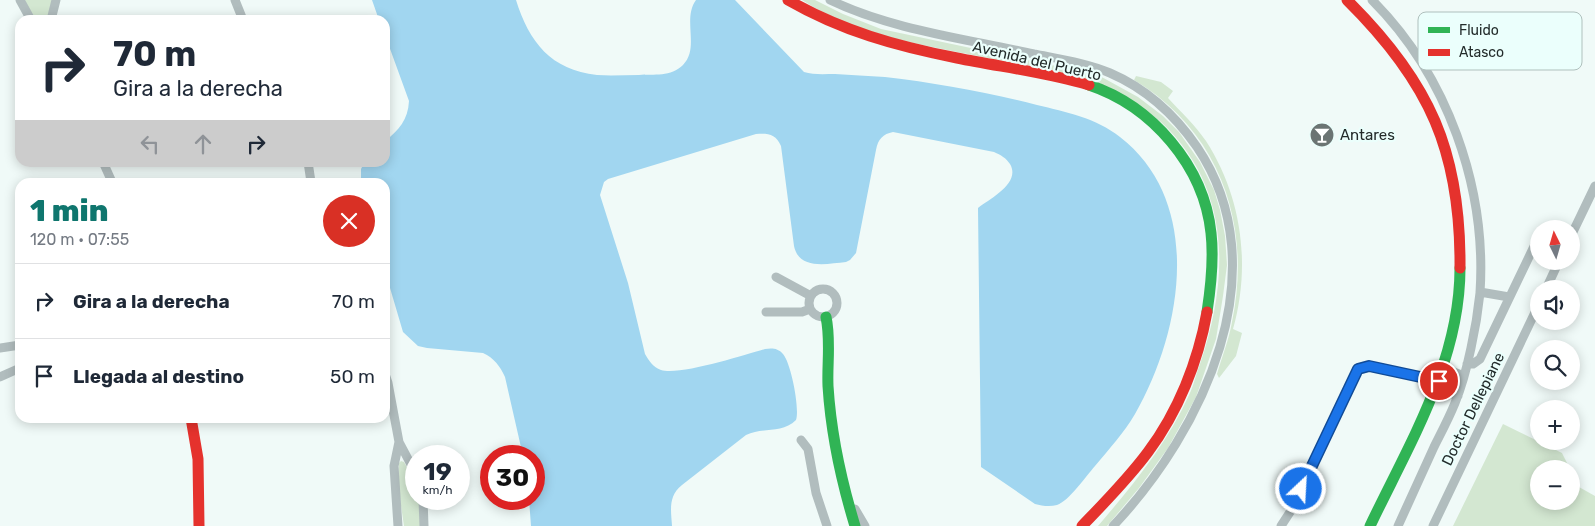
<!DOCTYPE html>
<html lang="es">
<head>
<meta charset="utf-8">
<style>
	:root { --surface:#fff; --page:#f2f2f3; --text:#1f2937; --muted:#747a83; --line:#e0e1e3; --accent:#0f766e }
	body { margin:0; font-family:Rubik,sans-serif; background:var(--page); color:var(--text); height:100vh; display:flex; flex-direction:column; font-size:19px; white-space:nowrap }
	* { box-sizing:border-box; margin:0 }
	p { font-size:16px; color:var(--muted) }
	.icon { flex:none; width:28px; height:28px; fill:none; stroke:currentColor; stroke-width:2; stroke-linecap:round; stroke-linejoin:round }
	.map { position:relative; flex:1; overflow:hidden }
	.details { position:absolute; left:15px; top:178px; width:375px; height:245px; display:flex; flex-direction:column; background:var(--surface); border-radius:15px; box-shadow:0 2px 12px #0003 }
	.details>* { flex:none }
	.banner { position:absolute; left:15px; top:15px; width:375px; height:152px; border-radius:15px; box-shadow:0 2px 12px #0003; background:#fff; color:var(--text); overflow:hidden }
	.needle { width:32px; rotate:355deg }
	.fabs { position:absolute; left:1530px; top:220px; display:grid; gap:10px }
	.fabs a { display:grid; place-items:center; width:50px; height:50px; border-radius:50%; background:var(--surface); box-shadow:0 2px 12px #0003; font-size:25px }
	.speed { position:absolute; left:405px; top:445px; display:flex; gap:10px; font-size:25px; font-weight:700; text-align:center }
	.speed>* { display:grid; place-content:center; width:65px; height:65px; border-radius:50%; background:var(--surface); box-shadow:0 2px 12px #0003; line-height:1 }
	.speed small { font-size:12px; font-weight:400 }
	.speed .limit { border:8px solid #d22; background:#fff; color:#111 }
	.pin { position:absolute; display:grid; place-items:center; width:42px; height:42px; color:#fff; margin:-21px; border:2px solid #fff; border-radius:50%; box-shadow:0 1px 5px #0007 }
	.me { position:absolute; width:55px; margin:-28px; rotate:25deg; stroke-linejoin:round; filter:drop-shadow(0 0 4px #0008) }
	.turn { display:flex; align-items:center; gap:18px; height:105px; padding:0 15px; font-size:22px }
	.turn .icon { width:65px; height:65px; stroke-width:2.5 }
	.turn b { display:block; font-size:35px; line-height:42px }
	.lanes { display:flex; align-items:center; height:48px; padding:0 15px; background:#0003; justify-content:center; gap:25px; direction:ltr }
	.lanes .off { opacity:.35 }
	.round { display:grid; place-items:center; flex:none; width:52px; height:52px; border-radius:26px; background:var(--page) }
	.headline { display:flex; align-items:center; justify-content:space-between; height:85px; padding:0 15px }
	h1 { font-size:30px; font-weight:800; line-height:38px; color:var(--accent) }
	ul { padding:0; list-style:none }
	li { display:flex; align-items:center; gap:15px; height:75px; padding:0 15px; border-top:1px solid var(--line) }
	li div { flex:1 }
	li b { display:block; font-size:19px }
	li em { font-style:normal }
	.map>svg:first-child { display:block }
	.green { fill:#d3e7d1 }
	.water { fill:#a1d6f0 }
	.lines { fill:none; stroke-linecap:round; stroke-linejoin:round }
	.street { stroke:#b1bdbe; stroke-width:9 }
	.fast { stroke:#30b455; stroke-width:11 }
	.jam { stroke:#e5322d; stroke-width:11 }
	.route-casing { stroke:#114b97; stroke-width:12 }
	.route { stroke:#1a73e8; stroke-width:9 }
	.labels { text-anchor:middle; stroke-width:4.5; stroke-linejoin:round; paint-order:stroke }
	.street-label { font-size:15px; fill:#232c2b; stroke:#ebfffc }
	.poi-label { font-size:15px; fill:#232c2b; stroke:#ebfffc; text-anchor:start }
	.key { fill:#ebfffc; stroke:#afc0bd; stroke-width:1 }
	.key-label { font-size:14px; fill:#232c2b }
</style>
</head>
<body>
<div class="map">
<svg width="1595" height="526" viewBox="0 0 1595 526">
	<rect width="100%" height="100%" fill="#f0faf8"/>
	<!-- green -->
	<path class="green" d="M 25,0 L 53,0 L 50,20 L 37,20 L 26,5 Z
		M 802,0 L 815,0 L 843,14 L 881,29 L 1098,75 L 1138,97 L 1163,116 L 1179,132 L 1200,162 L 1214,190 L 1220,210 L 1225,236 L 1227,265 L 1223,296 L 1216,339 L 1196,397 L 1168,448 L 1139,488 L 1107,526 L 1098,526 C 1132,486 1167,444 1189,395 C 1194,385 1196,374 1200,364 C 1229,279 1232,188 1161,122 C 1153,114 1138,109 1128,104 C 1108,95 1084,80 1063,73 C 1048,68 1030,66 1014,63 C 943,48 864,40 802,0 Z
		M 1136,76 L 1161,82 L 1173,91 L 1168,98 C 1181,112 1195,125 1206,141 C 1242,197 1251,265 1233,329 L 1242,333 L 1236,356 L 1219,378 L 1217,374 C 1222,357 1229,339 1232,322 C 1252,226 1221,132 1134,80 Z
		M 1503,424 L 1562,453 L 1570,469 L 1539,469 L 1539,501 L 1571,501 L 1571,470 L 1579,487 L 1595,496 L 1595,526 L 1453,526 Z
		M 401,461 L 404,462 C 410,473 416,485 416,499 L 418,499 L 421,514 L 420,526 L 404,526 C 401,505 397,484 399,463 Z"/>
	<!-- water -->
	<path class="water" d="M 372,0 L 516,0 C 529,42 551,70 597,75 C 611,76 625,75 639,75 C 654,74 671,77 683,65 C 700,48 682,19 696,0 L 735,0 L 804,72 C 813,75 825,74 835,74 C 851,75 868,76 885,77 C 936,83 987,92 1037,105 C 1066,112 1096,118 1120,137 C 1205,203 1182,332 1135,414 C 1124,433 1109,449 1095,466 C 1086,476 1069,501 1057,505 C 1050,507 1042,506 1035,504 L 981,467 L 978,208 C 991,198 1021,183 1010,164 C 1006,158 1001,155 994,152 L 893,132 C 883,134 878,139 876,150 L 856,253 L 850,260 L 846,262 C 826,264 799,270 794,246 L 781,146 C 776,134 768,133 756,134 L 608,179 L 604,182 L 600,195 L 628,283 L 645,354 C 649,361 653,367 661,370 C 679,376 744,355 765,349 C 772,348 778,348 783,354 C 791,363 800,409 796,420 C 782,434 763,427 746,435 L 682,485 C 668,496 671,510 672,526 L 531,526 L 529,499 L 534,499 L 534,456 L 523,456 L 505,377 C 500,366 494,358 483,353 L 427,348 L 418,346 L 403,332 L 385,271 L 385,182 L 361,182 L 361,169 L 364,163 L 385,162 L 385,141 C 399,130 408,120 409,101 L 385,35 L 385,20 L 379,20 Z"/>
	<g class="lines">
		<!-- street -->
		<path class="street" d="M 20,0 L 31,20
			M 235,0 L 243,20
			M 830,0 C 892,30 968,39 1034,54 C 1059,59 1087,63 1110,73 C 1147,89 1175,115 1197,147 C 1280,270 1203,431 1113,526
			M 1372,0 C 1447,75 1487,187 1480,293 C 1478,312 1475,330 1471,348 C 1467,367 1462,386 1455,403 C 1449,418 1441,433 1434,447 C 1422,473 1410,500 1398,526
			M 51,20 L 56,0
			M 103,162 L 112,182
			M 308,162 L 311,182
			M 1571,236 L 1595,186
			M 776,277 L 811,296
			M809 303a14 14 0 1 1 28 0a14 14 0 1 1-28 0Z
			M 1546,289 L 1559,261
			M 1480,292 L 1509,297
			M 766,312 L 802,312 L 810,309
			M 0,348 L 20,345
			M 1467,364 L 1473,364 L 1480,359 L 1539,236
			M 1441,372 L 1451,371 L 1464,376
			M 385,374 L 388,383 L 399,442 L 416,474
			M 0,377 L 20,368
			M 1436,388 L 1458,396
			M 801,440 L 808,449 L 816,493 L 827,526
			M 423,499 L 424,526
			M 855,509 L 865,526
			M 398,526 L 394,466 L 399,442
			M 1281,526 L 1292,509 L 1358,369 L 1369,366 L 1439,381
			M 1433,526 L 1539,304"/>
		<!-- fast -->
		<path class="fast" d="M 1089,85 C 1152,106 1204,166 1211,233 C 1214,259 1211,286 1207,312
			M 826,317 C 831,340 827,363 828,386 C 831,434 841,480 855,526
			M 1370,526 C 1409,444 1460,362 1460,268"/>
		<!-- jam -->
		<path class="jam" d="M 788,0 C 842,31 896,46 957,58 C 1001,67 1046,72 1089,85
			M 1347,0 C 1430,82 1461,152 1460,268
			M 191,418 L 198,459 L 199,526
			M 1082,526 C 1105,502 1128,479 1148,452 C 1178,412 1198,362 1207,312"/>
	</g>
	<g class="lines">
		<defs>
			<path id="route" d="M 1301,489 L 1358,369 L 1369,366 L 1439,381"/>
		</defs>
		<!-- route casing -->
		<use href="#route" class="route-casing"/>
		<!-- route -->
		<use href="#route" class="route"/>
	</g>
	<!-- icons -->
	<defs>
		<symbol id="bar-disc" viewBox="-11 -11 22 22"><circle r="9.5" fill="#6b7473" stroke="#ebfffc"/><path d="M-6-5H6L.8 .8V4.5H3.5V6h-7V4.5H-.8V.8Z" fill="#fff"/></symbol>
	</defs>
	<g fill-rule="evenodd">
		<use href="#bar-disc" x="1308" y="121" width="28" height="28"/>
	</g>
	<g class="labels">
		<!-- street labels -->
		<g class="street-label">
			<text transform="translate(1037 61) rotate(13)" y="5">Avenida del Puerto</text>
			<text transform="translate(1473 409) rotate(-64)" y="5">Doctor Dellepiane</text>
		</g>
		<!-- poi labels -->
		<g class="poi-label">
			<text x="1340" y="140">Antares</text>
		</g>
	</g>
	<!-- legend -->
	<rect x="1418" y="12" width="164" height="58" rx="8" class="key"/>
	<rect x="1428" y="27" width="22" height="6" fill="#30b455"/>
	<rect x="1428" y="49" width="22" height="7" fill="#e5322d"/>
	<g class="key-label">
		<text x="1459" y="35">Fluido</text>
		<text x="1459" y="57">Atasco</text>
	</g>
</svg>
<div class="fabs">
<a><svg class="needle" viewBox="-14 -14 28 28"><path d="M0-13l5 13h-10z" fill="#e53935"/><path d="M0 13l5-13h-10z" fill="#747a83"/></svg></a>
<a><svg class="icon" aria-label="sound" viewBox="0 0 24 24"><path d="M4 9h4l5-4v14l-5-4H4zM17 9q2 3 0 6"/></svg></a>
<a><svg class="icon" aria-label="search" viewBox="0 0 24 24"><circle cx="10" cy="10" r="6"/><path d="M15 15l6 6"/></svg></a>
<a>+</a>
<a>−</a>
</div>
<div class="speed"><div>19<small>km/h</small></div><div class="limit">30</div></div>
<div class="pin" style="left:1439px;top:381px;background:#d93025"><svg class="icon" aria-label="arrive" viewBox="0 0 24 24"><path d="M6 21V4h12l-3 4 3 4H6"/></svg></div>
<svg class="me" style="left:1301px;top:489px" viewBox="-20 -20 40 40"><circle r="17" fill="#1a73e8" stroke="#fff" stroke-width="3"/><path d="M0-11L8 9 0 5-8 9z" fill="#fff"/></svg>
<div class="banner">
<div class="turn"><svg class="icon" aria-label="right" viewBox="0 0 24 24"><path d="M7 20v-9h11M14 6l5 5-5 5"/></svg><div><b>70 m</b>Gira a la derecha</div></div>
<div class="lanes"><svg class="icon off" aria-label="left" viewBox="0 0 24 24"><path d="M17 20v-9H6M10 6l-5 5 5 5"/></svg><svg class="icon off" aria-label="ahead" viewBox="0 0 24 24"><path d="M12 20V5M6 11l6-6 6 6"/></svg><svg class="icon" aria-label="right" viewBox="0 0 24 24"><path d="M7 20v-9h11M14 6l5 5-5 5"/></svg></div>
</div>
<section class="details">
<div class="headline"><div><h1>1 min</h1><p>120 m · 07:55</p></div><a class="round" style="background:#d93025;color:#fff"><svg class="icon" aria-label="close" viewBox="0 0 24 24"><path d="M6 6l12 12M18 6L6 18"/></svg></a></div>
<ul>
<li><svg class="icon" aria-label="right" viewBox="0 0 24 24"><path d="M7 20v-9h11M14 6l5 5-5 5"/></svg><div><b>Gira a la derecha</b></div><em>70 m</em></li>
<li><svg class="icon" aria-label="arrive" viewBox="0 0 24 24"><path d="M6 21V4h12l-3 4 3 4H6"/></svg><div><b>Llegada al destino</b></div><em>50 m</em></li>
</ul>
</section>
</div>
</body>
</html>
